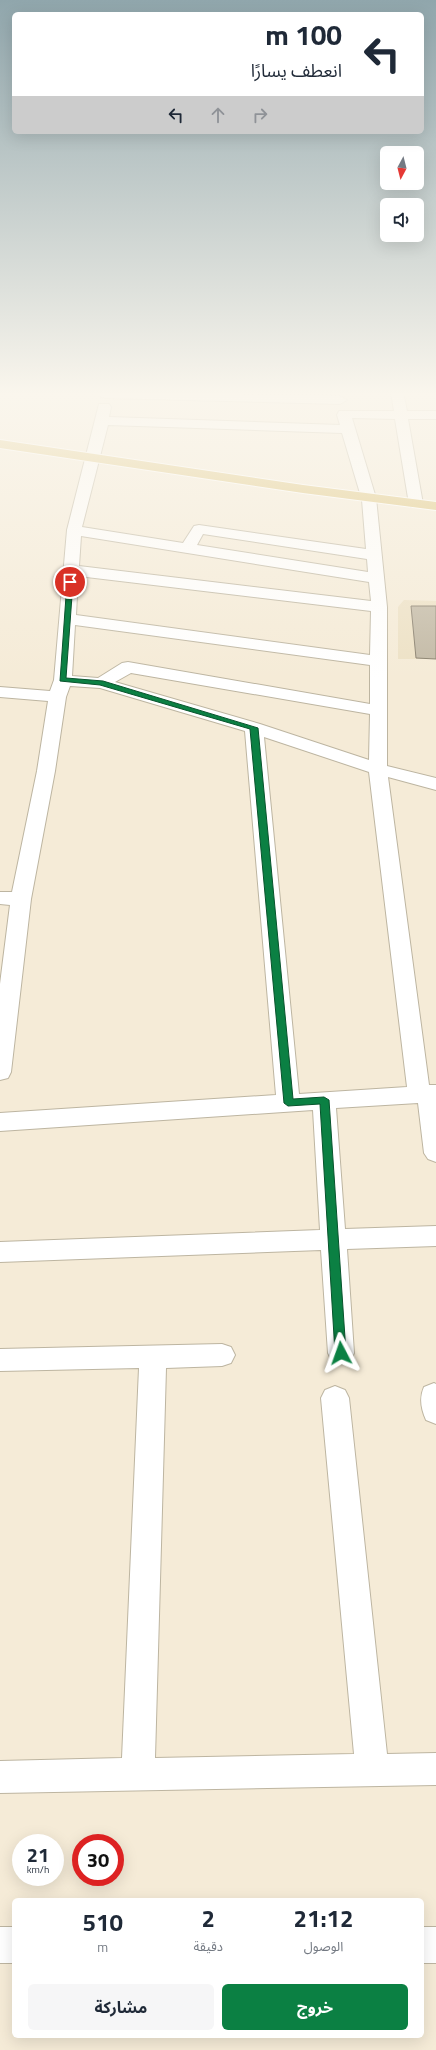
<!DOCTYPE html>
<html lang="ar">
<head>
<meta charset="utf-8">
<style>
	:root { --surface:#fff; --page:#f6f6f7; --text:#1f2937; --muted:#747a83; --accent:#0b8043 }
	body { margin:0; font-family:"Titillium Web","Noto Sans Arabic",sans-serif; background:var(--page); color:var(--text); direction:rtl; height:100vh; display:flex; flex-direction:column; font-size:15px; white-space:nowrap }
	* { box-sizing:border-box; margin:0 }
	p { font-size:13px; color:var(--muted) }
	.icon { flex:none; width:22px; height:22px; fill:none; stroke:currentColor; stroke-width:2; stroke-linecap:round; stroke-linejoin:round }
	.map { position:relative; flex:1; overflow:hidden; direction:ltr }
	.details { position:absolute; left:12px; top:1898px; width:412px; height:140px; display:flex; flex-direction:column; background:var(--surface); border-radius:6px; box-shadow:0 4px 16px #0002; direction:rtl }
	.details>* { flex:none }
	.hud { position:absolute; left:12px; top:12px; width:412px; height:122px; border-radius:6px; box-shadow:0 4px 16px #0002; direction:rtl; background:#fff; color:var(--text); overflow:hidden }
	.needle { width:26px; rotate:187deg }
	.fabs { position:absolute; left:380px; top:146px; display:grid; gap:8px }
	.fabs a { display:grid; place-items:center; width:44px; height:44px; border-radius:6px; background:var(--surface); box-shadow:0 4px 16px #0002; font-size:20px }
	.speed { position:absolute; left:12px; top:1834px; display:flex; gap:8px; font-size:20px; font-weight:700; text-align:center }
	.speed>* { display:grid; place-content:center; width:52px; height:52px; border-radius:50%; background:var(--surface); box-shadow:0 4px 16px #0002; line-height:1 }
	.speed small { font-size:10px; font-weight:400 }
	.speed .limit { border:6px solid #d22; background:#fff; color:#111 }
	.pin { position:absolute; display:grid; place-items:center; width:34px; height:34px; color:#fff; margin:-17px; border:2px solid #fff; border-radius:50%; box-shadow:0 1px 4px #0007 }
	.me { position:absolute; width:44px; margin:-22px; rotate:356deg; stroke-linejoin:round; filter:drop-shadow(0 0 3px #0008) }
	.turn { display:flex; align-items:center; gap:14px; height:84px; padding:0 16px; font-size:18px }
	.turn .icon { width:52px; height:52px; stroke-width:2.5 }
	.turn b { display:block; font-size:28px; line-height:34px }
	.lanes { display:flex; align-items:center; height:38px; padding:0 16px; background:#0003; justify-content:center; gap:20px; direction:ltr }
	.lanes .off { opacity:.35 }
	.eta { display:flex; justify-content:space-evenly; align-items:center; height:68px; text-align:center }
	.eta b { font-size:24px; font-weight:700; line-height:28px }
	.button { display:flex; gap:8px; margin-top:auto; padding:8px 16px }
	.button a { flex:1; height:46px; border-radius:6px; background:var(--accent); color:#fff; font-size:16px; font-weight:700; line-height:46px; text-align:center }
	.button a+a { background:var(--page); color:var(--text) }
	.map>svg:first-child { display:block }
	.built { fill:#ede1c5 }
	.building { fill:#c2b9a5; stroke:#887f6d }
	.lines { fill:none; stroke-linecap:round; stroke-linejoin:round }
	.minor-casing { stroke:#bdb5a1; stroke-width:2 }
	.major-casing { stroke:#fff; stroke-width:2 }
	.minor { fill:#fff; fill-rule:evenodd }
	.major { fill:#dcc276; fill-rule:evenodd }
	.route { fill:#0b8043; stroke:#07532c }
</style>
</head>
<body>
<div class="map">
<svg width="436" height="2050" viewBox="0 0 436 2050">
	<rect width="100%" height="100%" fill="#f5ebd7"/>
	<!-- built -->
	<path class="built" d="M 404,600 L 436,601 L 436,659 L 398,659 L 398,607 Z"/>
	<!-- building -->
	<path class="building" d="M 411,606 L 436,606 L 436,659 L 416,658 Z"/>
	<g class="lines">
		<defs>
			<path id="minor" d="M 101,392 L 340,396 L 347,400 L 340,404 L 106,398 L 101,397 L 100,394 Z
				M 391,392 L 403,392 L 407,411 L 436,411 L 436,419 L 408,419 L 423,504 L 421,507 L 411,507 L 409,504 L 395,419 L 352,418 L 376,498 L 387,607 L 387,766 L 436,778 L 436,790 L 388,777 L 429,1085 L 436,1085 L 436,1162 L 428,1159 L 424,1153 L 418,1103 L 336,1108 L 345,1229 L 436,1226 L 436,1246 L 347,1249 L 354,1353 L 350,1361 L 341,1364 L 332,1361 L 328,1353 L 321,1250 L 0,1262 L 0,1242 L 320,1230 L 313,1110 L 0,1131 L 0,1113 L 276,1095 L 245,731 L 100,688 L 70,686 L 66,697 L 55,771 L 31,899 L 11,1072 L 8,1078 L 0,1080 L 0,984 L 10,905 L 0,904 L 0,892 L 12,892 L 37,771 L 48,701 L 0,697 L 0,687 L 50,691 L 54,680 L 67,530 L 99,404 L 109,404 L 111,407 L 109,417 L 340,425 L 337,415 L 339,411 L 394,411 ZM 108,425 L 342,433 L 362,500 L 366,549 L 199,525 L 194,526 L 183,543 L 82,527 ZM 203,534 L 367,559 L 368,572 L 197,545 ZM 81,536 L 369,582 L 371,601 L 79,566 ZM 78,576 L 371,611 L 370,655 L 76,615 ZM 75,625 L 370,665 L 370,704 L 128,662 L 122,663 L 98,678 L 72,676 ZM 131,673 L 370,714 L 369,760 L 260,724 L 115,682 ZM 264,737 L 369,772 L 407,1087 L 299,1094 Z
				M 222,1344 L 231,1347 L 235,1355 L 231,1363 L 222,1366 L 166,1368 L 155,1758 L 354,1754 L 321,1398 L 325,1390 L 335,1386 L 345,1390 L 349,1398 L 387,1754 L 436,1753 L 436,1785 L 0,1793 L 0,1761 L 122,1758 L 139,1368 L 0,1371 L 0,1349 Z
				M 434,1383 L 436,1384 L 436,1424 L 426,1420 C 421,1409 419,1398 424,1387 Z
				M 0,1927 L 14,1927 L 14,1963 L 0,1963 Z
				M 422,1927 L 436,1927 L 436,1963 L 422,1963 Z"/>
			<path id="major" d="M 0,440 L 303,485 L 436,502 L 436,510 L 303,493 L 0,448 Z"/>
		</defs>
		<!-- minor casing -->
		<use href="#minor" class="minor-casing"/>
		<!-- major casing -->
		<use href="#major" class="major-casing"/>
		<!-- minor -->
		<use href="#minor" class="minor"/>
		<!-- major -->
		<use href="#major" class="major"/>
	</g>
	<!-- sky -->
	<linearGradient id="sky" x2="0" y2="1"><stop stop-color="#90a6ac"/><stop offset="0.58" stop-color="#faf6ed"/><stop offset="1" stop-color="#faf6ed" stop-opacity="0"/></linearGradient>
	<rect width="436" height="679" fill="url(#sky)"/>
	<!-- route -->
	<path class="route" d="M 70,580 L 73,582 L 66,678 L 103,681 L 258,728 L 293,1099 L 324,1097 L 329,1100 L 346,1353 L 345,1356 L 337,1356 L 335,1353 L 320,1104 L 288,1106 L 284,1103 L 250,729 L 100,685 L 60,681 L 67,582 Z"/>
</svg>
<div class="fabs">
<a><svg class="needle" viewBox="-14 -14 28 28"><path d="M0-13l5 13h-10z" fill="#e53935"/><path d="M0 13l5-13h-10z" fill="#747a83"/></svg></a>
<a><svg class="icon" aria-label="sound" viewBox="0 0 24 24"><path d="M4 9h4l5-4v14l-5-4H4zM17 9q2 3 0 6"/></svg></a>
</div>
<div class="speed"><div>21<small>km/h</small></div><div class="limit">30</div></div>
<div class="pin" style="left:70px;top:582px;background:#d93025"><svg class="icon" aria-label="arrive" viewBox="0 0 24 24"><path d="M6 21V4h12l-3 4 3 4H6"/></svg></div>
<svg class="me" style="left:341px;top:1353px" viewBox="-20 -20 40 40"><path d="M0-17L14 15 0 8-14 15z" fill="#0b8043" stroke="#fff" stroke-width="4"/></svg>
<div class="hud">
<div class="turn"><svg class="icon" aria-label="left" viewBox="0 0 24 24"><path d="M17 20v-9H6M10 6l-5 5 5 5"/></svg><div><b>100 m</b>انعطف يسارًا</div></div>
<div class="lanes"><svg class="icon" aria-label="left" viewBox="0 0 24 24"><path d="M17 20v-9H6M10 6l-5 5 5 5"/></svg><svg class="icon off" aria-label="ahead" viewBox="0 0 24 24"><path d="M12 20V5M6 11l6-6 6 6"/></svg><svg class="icon off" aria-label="right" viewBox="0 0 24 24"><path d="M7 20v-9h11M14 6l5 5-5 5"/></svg></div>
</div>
<section class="details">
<div class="eta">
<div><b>21:12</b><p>الوصول</p></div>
<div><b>2</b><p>دقيقة</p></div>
<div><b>510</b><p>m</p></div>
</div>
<div class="button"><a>خروج</a><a>مشاركة</a></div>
</section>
</div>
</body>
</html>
